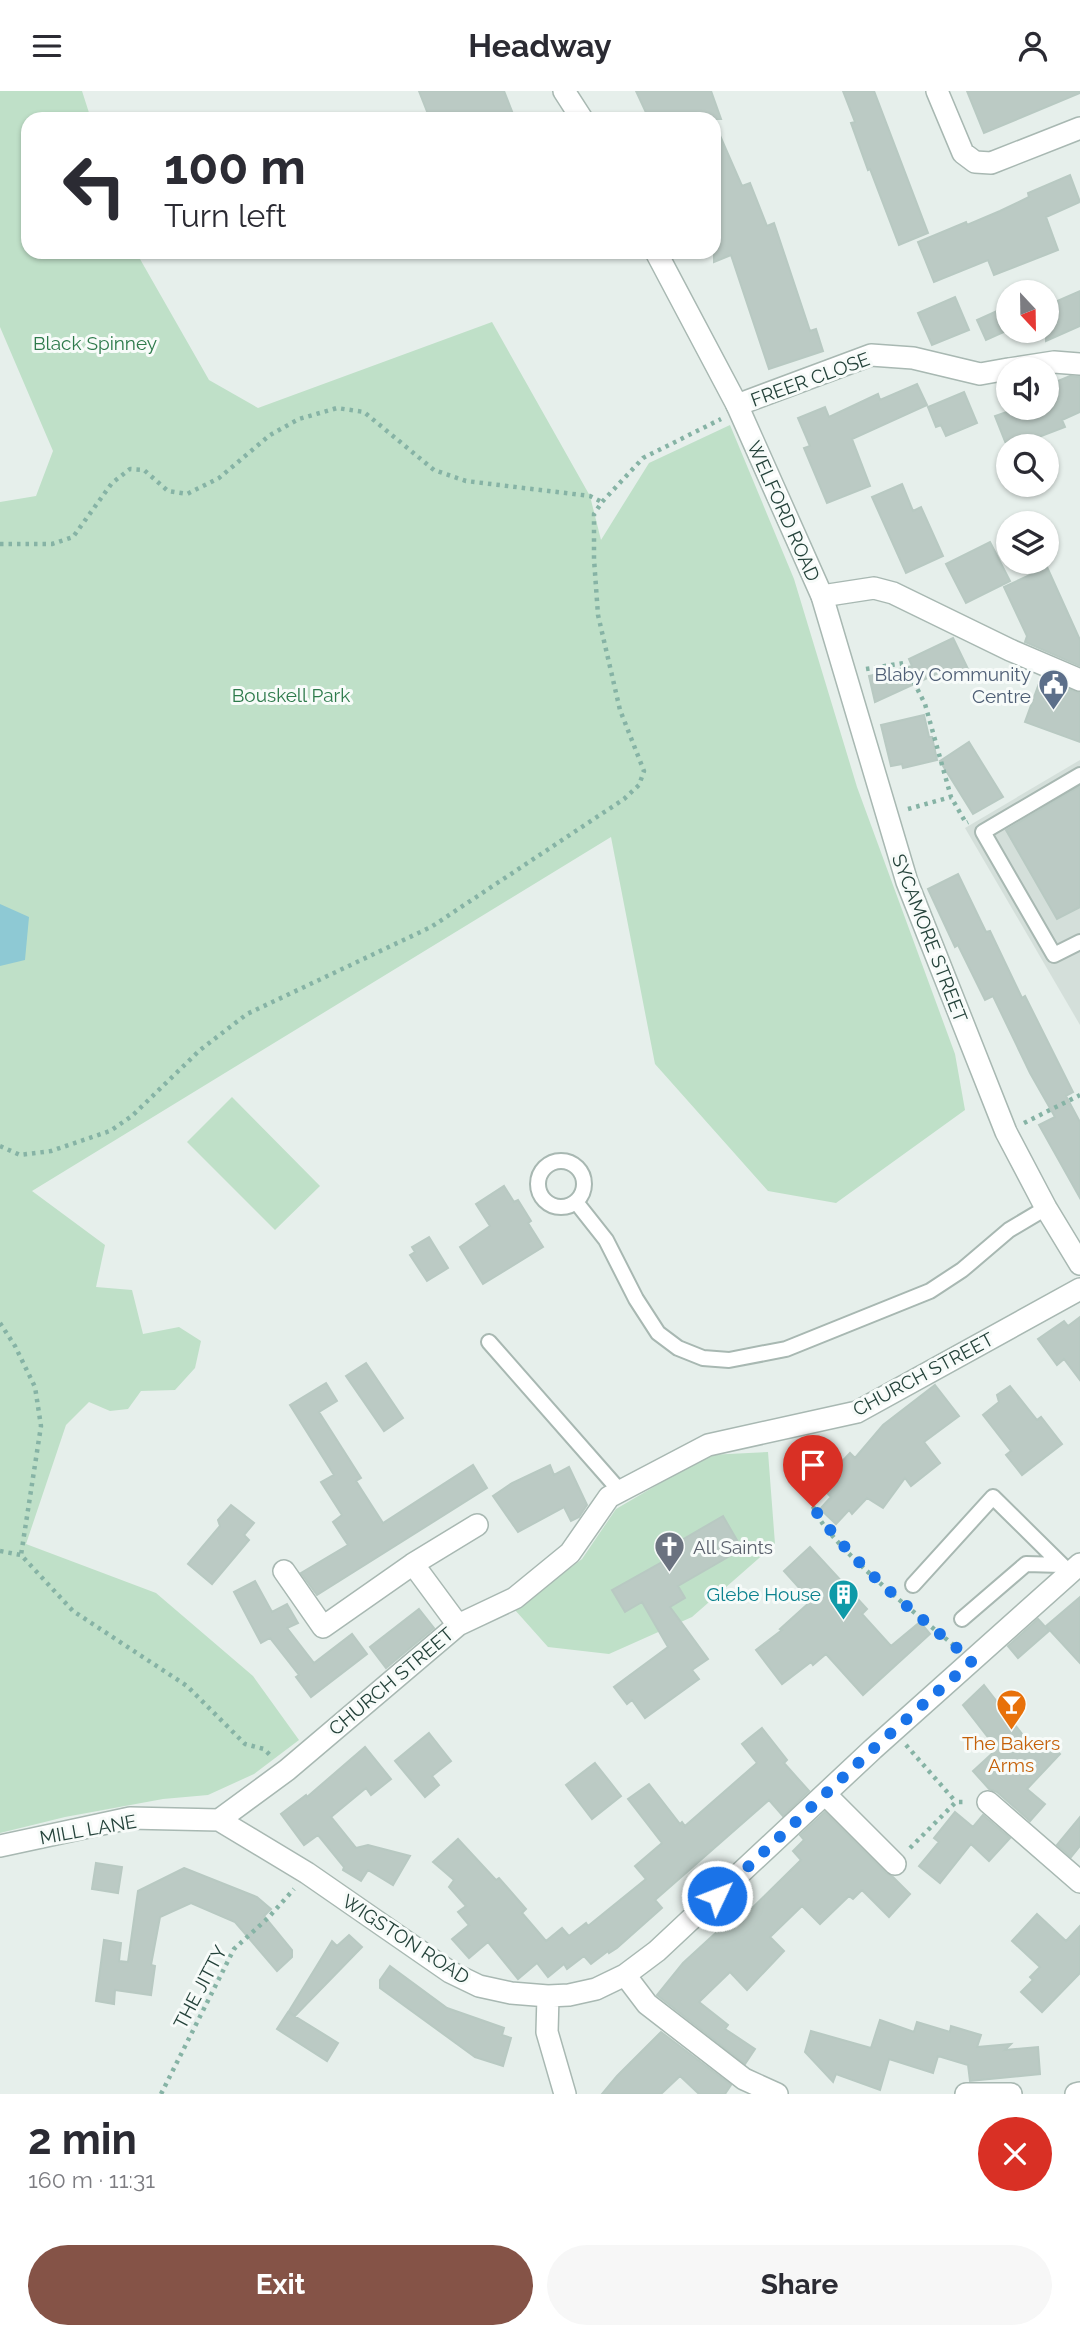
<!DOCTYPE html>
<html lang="en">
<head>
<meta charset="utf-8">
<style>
	:root { --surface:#fff; --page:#f7f7f7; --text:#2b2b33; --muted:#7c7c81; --accent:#855347 }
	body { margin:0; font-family:Raleway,sans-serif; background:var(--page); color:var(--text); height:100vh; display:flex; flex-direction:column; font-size:26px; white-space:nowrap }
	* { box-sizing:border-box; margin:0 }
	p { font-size:23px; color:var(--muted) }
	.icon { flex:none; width:38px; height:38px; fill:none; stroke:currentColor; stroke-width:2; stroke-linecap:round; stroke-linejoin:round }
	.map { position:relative; height:2003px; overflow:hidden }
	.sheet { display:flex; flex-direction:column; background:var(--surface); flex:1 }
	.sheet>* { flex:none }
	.top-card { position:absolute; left:21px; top:21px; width:700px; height:147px; border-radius:21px; box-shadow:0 2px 5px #0004; background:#fff; color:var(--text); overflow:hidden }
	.needle { width:46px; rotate:158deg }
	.buttons { position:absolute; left:996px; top:189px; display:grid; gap:14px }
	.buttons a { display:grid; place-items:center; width:63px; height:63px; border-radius:50%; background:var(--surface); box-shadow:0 2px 5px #0004; font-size:35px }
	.pin { position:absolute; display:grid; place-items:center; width:60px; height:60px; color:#fff; margin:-72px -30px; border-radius:50% 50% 50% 0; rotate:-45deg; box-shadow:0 0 7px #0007 }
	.pin .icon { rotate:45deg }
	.me { position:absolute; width:77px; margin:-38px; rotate:47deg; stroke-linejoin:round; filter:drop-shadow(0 0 5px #0008) }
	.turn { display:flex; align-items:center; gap:24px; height:147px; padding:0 28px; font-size:32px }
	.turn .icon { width:91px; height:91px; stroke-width:2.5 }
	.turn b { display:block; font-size:49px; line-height:60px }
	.round { display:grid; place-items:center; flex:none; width:74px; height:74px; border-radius:37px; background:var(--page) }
	.overview { display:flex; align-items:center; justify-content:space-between; height:119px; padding:0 28px }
	h1 { font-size:42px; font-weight:700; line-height:52px }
	.primary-button { display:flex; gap:14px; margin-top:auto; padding:14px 28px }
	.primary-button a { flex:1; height:80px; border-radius:42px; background:var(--accent); color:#fff; font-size:28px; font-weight:700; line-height:80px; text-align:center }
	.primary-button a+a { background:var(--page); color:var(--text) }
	header { display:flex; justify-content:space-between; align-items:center; height:91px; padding:0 28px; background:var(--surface); font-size:32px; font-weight:700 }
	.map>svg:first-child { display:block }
	.built { fill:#d4dfda }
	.green { fill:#bfe0c8 }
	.water { fill:#8ec9d4 }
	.building { fill:#bbcac4; stroke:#b8c9c2; stroke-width:2 }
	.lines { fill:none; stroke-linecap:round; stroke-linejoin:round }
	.service-casing { stroke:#a8b8b2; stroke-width:18 }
	.minor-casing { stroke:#a8b8b2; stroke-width:24 }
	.tertiary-casing { stroke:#a8b8b2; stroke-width:24 }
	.path { stroke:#86b3a5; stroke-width:4.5; stroke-dasharray:3.5 5; stroke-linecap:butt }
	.service { stroke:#fff; stroke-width:14 }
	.minor { stroke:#fff; stroke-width:21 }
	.tertiary { stroke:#fff; stroke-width:21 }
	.route { stroke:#1a73e8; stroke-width:12; stroke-dasharray:0 21.6 }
	.labels { text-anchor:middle; stroke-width:6; stroke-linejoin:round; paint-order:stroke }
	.park-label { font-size:19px; fill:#2d7a4b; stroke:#f7fbf9 }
	.street-label { font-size:19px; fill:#24423a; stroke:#f7fbf9 }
	.service-label { font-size:19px; fill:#4e5e75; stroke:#f7fbf9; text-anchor:end }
	.worship-label { font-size:19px; fill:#5b616d; stroke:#f7fbf9; text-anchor:start }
	.culture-label { font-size:19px; fill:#0d838f; stroke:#f7fbf9; text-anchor:end }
	.food-label { font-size:19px; fill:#c56008; stroke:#f7fbf9 }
</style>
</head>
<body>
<header><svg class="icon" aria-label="menu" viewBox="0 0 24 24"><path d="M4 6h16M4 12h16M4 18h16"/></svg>Headway<svg class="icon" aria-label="person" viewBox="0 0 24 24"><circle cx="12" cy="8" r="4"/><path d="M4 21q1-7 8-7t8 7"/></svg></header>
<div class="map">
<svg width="1080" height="2003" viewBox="0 0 1080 2003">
	<rect width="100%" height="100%" fill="#e6efeb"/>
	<!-- built -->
	<path class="built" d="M 1080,669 L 1080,934 L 965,737 Z"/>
	<!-- green -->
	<path class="green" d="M 0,0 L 82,0 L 91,28 L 28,28 L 28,161 L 136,161 L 209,289 L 258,317 L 492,231 L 590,405 L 601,449 L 649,372 L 730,334 L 794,488 L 857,696 L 955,963 L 965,1019 L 836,1112 L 768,1100 L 655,973 L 611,746 L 32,1100 L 105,1154 L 96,1196 L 132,1199 L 143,1243 L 179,1236 L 201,1250 L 195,1277 L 175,1299 L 141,1300 L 128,1318 L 110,1320 L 89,1311 L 66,1334 L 26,1453 L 156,1502 L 253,1585 L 299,1649 L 254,1683 L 208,1704 L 163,1708 L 65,1726 L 0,1742 L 0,411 L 36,405 L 53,360 L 0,236 Z
		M 232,1006 L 320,1095 L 275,1139 L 187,1051 Z
		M 768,1361 L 775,1453 L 692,1526 L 609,1563 L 548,1556 L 515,1519 L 582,1468 L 616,1418 L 708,1364 Z"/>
	<!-- water -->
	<path class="water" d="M 0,813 L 29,826 L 25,869 L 0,875 Z"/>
	<!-- building -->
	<path class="building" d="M 419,0 L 504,0 L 515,28 L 430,28 Z
		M 636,0 L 711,0 L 721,28 L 649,28 Z
		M 843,0 L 874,0 L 928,142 L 899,154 L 870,78 L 868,79 L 851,32 L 855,31 Z
		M 967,0 L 1080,0 L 1080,2 L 984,42 Z
		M 714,31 L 742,95 L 750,92 L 767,135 L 774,132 L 810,240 L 816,238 L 823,260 L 769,278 L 731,164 L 714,171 Z
		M 1070,84 L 1080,111 L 1046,126 L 1058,159 L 994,184 L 988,169 L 934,191 L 918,151 L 966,131 L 967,134 L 1000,120 L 1029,106 L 1028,102 Z
		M 1080,200 L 1080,235 L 1046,250 L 1046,215 Z
		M 955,206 L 969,239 L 932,254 L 918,222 Z
		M 1008,215 L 1008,239 L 986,249 L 977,229 Z
		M 1070,285 L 1080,286 L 1080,321 L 1062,329 L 1065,336 L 1015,355 L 1008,355 L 1008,358 L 995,325 L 1018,317 L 1046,317 L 1046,295 Z
		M 917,293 L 927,314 L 852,348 L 870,395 L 827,412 L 804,357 L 810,355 L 798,327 L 825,316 L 829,326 L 878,303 L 880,309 Z
		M 964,301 L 977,332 L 946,345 L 941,334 L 936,336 L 928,316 Z
		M 902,393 L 913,420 L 921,416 L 943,465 L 906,482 L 872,406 Z
		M 990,451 L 1010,490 L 966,512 L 946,473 Z
		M 1047,476 L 1080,549 L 1080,575 L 1025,551 L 1027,545 L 1004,496 Z
		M 953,547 L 969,580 L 952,588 L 947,578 L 875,611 L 869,585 L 912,575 L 909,568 Z
		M 1041,587 L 1080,602 L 1080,651 L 1025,631 Z
		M 924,624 L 929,646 L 932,646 L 937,669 L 903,677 L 902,673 L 891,675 L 881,634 Z
		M 969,651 L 1003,706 L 973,723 L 940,670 Z
		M 1080,695 L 1080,816 L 1057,828 L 1006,739 Z
		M 958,783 L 986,841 L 990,840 L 1022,907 L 1025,905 L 1073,1001 L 1066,1005 L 1080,1031 L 1080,1107 L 1039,1034 L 1055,1026 L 1030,982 L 993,905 L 985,909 L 958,854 L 955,856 L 928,798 Z
		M 504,1095 L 514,1111 L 518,1109 L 531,1130 L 528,1132 L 543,1156 L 483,1193 L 460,1156 L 490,1135 L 476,1113 Z
		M 429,1146 L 448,1177 L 427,1190 L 410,1164 L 415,1161 L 412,1156 Z
		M 1080,1226 L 1080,1289 L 1064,1268 L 1057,1274 L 1038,1248 L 1064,1230 L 1068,1235 Z
		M 366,1272 L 403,1327 L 384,1340 L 346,1285 Z
		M 326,1292 L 337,1310 L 319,1321 L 361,1387 L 356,1390 L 383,1432 L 473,1374 L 487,1397 L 317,1504 L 301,1482 L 348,1454 L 333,1431 L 342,1424 L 321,1391 L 334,1384 L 290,1314 Z
		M 935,1294 L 959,1325 L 924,1351 L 940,1372 L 911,1395 L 905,1387 L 883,1417 L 867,1407 L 852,1423 L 849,1419 L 836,1433 L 820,1418 L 831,1406 L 815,1390 L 829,1374 L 834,1379 L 850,1362 L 855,1367 L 883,1334 Z
		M 1010,1295 L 1037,1329 L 1041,1326 L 1062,1353 L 1022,1384 L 1006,1364 L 1011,1360 L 983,1324 L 999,1311 L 997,1304 Z
		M 550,1374 L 554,1384 L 569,1376 L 587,1414 L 579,1426 L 571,1430 L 564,1416 L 518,1441 L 493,1405 L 512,1392 Z
		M 231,1414 L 254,1432 L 244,1444 L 249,1449 L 212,1493 L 188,1473 L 220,1435 L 218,1429 Z
		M 723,1425 L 742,1458 L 678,1495 L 685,1507 L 670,1516 L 708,1568 L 692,1579 L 699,1588 L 645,1627 L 632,1609 L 627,1613 L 614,1596 L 668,1556 L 642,1511 L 625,1521 L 612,1499 L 662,1471 L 658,1463 Z
		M 810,1456 L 867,1518 L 862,1523 L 891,1555 L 920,1531 L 930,1543 L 863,1604 L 826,1563 L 813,1574 L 811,1571 L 782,1593 L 756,1559 L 782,1539 L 780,1538 L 811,1510 L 784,1480 Z
		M 255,1490 L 272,1521 L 287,1513 L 298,1532 L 287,1537 L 314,1572 L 352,1543 L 367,1563 L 311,1606 L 296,1586 L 299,1584 L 270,1547 L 261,1552 L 234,1501 Z
		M 1080,1506 L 1080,1572 L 1046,1535 Z
		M 419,1518 L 434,1537 L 386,1577 L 370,1556 Z
		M 1038,1528 L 1049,1540 L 1018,1567 L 1008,1555 Z
		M 984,1594 L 1036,1661 L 1046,1649 L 1060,1663 L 1027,1698 L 1045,1713 L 1030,1730 L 997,1701 L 989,1698 L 973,1680 L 997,1658 L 963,1614 Z
		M 762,1637 L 787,1669 L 784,1672 L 809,1700 L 783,1725 L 769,1709 L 655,1809 L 662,1817 L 617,1857 L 609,1862 L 608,1860 L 591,1873 L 584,1865 L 567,1878 L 564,1873 L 548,1886 L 537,1872 L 518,1888 L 488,1851 L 469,1867 L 452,1848 L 469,1834 L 458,1821 L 466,1815 L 449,1796 L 454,1789 L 433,1771 L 458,1748 L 496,1789 L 499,1787 L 526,1818 L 522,1822 L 546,1850 L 562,1837 L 569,1845 L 586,1832 L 588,1835 L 646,1788 L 635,1775 L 662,1752 L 628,1708 L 649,1693 L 680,1733 L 682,1731 L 685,1735 L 757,1672 L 742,1653 Z
		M 429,1642 L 451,1670 L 432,1685 L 439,1694 L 425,1706 L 395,1670 Z
		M 365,1656 L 391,1688 L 371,1704 L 366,1697 L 331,1726 L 356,1757 L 368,1754 L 410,1765 L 393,1794 L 368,1779 L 361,1790 L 343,1779 L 344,1776 L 318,1744 L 304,1754 L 281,1723 L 306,1704 L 307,1706 Z
		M 595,1672 L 621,1705 L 592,1728 L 566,1694 Z
		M 825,1721 L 886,1782 L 893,1786 L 910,1803 L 889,1826 L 862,1799 L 853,1808 L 849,1805 L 820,1833 L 802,1815 L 770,1846 L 784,1860 L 747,1899 L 730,1881 L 699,1911 L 728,1934 L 725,1938 L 755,1958 L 745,1973 L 657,1904 L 683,1872 L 733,1826 L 737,1832 L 801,1769 L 793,1760 L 804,1749 L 800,1744 Z
		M 955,1721 L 973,1736 L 983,1724 L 1010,1747 L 989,1770 L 971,1753 L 940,1792 L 919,1775 L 939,1751 L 934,1747 Z
		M 1080,1726 L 1080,1755 L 1071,1766 L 1057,1754 Z
		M 96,1772 L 122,1776 L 118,1802 L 92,1798 Z
		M 184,1777 L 257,1806 L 271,1818 L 264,1825 L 292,1859 L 292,1866 L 277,1880 L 235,1831 L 191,1812 L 160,1826 L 151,1874 L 155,1875 L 151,1904 L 115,1899 L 114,1913 L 96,1910 L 104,1849 L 121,1852 L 119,1870 L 128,1871 L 138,1800 Z
		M 1037,1823 L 1066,1850 L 1080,1835 L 1080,1882 L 1042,1921 L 1021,1901 L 1033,1889 L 1030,1886 L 1040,1876 L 1012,1850 Z
		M 349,1844 L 362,1856 L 295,1925 L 289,1920 L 332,1850 L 337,1855 Z
		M 390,1875 L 447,1917 L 504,1937 L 502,1944 L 511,1947 L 503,1975 L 475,1966 L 380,1897 L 380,1889 Z
		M 288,1921 L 338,1952 L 327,1970 L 277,1938 Z
		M 880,1929 L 914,1941 L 917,1931 L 950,1941 L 951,1935 L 981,1944 L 977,1956 L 1011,1953 L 1005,1959 L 1038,1956 L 1040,1983 L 970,1990 L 968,1974 L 938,1965 L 933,1982 L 889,1968 L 880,1999 L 836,1983 L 833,1991 L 805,1961 L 811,1940 L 871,1957 Z
		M 661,1941 L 731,1994 L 725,2003 L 699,2003 L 680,1985 L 661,2003 L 602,2003 L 617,1985 Z"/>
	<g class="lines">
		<defs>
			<path id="service" d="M 1080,684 L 983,741 L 1054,864 L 1080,851
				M538 1093a23 23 0 1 1 46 0a23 23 0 1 1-46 0Z
				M 576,1111 L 606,1149 L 636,1208 L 658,1242 L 678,1257 L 703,1267 L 729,1269 L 786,1258 L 930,1200 L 962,1179 L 1009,1139 L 1046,1117
				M 489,1251 L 620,1400
				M 913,1494 L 993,1406 L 1070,1482
				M 962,1528 L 1026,1473 L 1062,1474"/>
			<path id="minor" d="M 937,0 L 963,62 L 975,71 L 991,72 L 1080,37
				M 1009,278 L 1054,271 L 1080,273
				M 737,314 L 871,264 L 913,267 L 980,283 L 1008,278
				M 822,505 L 874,497 L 893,502 L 1010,559 L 1080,589
				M 284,1480 L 323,1536 L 413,1473
				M 458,1534 L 413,1473 L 477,1434
				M 825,1703 L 895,1773
				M 988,1711 L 1080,1791
				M 219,1729 L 287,1679 L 458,1534 L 515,1507 L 570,1462 L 609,1406 L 708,1354 L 857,1321 L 1080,1198
				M 0,1755 L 130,1727 L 219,1729 L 307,1782 L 450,1881 L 479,1895 L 511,1902 L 548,1905 L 569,1904 L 596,1898 L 625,1884 L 657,1860 L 873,1658 L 1080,1473
				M 625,1884 L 647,1913 L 744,1988 L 777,2003
				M 548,1905 L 547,1941 L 565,2003
				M 966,2003 L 1011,2003
				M 1076,2003 L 1080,2002"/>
			<path id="tertiary" d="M 564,0 L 582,28
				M 656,161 L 737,314 L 822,505 L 907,791 L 1006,1041 L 1046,1117 L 1080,1173"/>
		</defs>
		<!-- service casing -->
		<use href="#service" class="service-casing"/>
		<!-- minor casing -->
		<use href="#minor" class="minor-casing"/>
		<!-- tertiary casing -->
		<use href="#tertiary" class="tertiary-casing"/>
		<!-- path -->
		<path class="path" d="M 0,453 L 52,453 L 73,446 L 112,392 L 130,378 L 144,379 L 168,400 L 187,403 L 219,387 L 270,344 L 299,328 L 337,317 L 364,321 L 434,379 L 466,390 L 590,405 L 602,411
			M 866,578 L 904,572 L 925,613 L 951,706 L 966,732 L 968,731
			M 908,718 L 951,706
			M 1024,1032 L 1080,1004
			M 0,1055 L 20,1064 L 51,1060 L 110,1040 L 132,1025 L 200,959 L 247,923 L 431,836 L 624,708 L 639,694 L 644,680 L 620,619 L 598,524 L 594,468 L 594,423 L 602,411 L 643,367 L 721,328
			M 0,1232 L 15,1255 L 35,1296 L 41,1335 L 21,1464
			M 808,1382 C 809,1393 810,1405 813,1415 C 825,1452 924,1529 957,1557
			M 0,1460 L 21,1464 L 73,1520 L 187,1595 L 245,1653 L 264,1658 L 271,1665
			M 906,1654 L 956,1711
			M 910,1757 L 956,1711 L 966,1711
			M 161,2003 L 234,1858 L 268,1827 L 294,1798"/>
		<!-- service -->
		<use href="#service" class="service"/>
		<!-- minor -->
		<use href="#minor" class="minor"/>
		<!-- tertiary -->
		<use href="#tertiary" class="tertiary"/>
	</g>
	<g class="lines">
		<!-- route -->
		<path class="route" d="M 717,1805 L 873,1658 L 972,1570 C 916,1522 855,1477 813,1416"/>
	</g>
	<!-- icons -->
	<defs>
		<symbol id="civic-pin" viewBox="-11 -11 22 30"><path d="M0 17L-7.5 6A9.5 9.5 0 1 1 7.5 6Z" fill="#5c6f8a" stroke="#f7fbf9"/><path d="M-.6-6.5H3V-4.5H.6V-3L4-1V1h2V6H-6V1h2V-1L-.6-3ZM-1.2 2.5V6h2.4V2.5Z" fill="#fff"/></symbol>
		<symbol id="church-pin" viewBox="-11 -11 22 30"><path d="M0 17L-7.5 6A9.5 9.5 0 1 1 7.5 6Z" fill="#6b7280" stroke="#f7fbf9"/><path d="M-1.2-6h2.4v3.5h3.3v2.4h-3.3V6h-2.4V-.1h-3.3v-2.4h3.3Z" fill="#fff"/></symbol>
		<symbol id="building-pin" viewBox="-11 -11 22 30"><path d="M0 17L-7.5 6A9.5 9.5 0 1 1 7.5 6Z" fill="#0f9aa8" stroke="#f7fbf9"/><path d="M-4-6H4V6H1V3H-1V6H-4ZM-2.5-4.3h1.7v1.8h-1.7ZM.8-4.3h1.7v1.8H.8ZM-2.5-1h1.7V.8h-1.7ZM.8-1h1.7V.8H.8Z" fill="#fff"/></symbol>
		<symbol id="bar-pin" viewBox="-11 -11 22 30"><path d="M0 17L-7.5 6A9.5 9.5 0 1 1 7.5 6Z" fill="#e8710a" stroke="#f7fbf9"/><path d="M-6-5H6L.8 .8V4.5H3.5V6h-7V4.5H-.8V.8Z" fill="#fff"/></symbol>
	</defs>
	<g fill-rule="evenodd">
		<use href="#civic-pin" x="1036" y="576" width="35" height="47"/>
		<use href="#church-pin" x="652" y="1438" width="35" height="47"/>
		<use href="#building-pin" x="826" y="1486" width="35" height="47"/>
		<use href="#bar-pin" x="994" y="1596" width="35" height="47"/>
	</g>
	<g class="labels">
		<!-- park labels -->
		<g class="park-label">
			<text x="95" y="259">Black Spinney</text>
			<text x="291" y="611">Bouskell Park</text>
		</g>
		<!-- street labels -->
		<g class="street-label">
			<text transform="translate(810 288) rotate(-20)" y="7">FREER CLOSE</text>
			<text transform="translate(784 420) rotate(66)" y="7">WELFORD ROAD</text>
			<text transform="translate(930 847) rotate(69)" y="7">SYCAMORE STREET</text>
			<text transform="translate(923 1283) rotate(-28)" y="7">CHURCH STREET</text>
			<text transform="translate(391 1590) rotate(-40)" y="7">CHURCH STREET</text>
			<text transform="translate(88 1738) rotate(-10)" y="7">MILL LANE</text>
			<text transform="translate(406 1848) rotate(33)" y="7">WIGSTON ROAD</text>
			<text transform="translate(200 1896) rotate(-62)" y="7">THE JITTY</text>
		</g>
		<!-- service labels -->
		<g class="service-label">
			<text x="1031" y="590">Blaby Community<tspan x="1031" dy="22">Centre</tspan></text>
		</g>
		<!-- worship labels -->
		<g class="worship-label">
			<text x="693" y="1463">All Saints</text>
		</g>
		<!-- culture labels -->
		<g class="culture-label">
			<text x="821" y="1510">Glebe House</text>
		</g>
		<!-- food labels -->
		<g class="food-label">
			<text x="1011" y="1659">The Bakers<tspan x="1011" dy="22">Arms</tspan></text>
		</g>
	</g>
</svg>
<div class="buttons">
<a><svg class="needle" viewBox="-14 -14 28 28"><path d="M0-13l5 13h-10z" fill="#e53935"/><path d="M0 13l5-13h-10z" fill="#7c7c81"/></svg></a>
<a><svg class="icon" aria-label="sound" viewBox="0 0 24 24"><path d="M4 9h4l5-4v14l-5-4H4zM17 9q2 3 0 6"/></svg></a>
<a><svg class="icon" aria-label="search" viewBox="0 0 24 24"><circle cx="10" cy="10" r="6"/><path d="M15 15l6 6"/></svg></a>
<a><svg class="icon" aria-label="layers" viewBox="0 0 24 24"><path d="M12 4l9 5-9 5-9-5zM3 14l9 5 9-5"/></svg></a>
</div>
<div class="pin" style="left:813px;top:1416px;background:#d93025"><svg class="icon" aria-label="arrive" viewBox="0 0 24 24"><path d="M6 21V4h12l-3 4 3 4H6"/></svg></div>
<svg class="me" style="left:717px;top:1805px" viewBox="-20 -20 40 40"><circle r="17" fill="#1a73e8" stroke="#fff" stroke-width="3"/><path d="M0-11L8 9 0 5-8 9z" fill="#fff"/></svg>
<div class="top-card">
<div class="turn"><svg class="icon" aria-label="left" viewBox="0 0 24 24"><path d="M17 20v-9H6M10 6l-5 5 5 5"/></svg><div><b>100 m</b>Turn left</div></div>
</div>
</div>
<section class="sheet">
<div class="overview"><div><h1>2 min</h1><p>160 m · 11:31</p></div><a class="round" style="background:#d93025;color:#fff"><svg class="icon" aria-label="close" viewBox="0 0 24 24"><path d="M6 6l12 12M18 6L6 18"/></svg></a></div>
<div class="primary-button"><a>Exit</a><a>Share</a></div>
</section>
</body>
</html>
